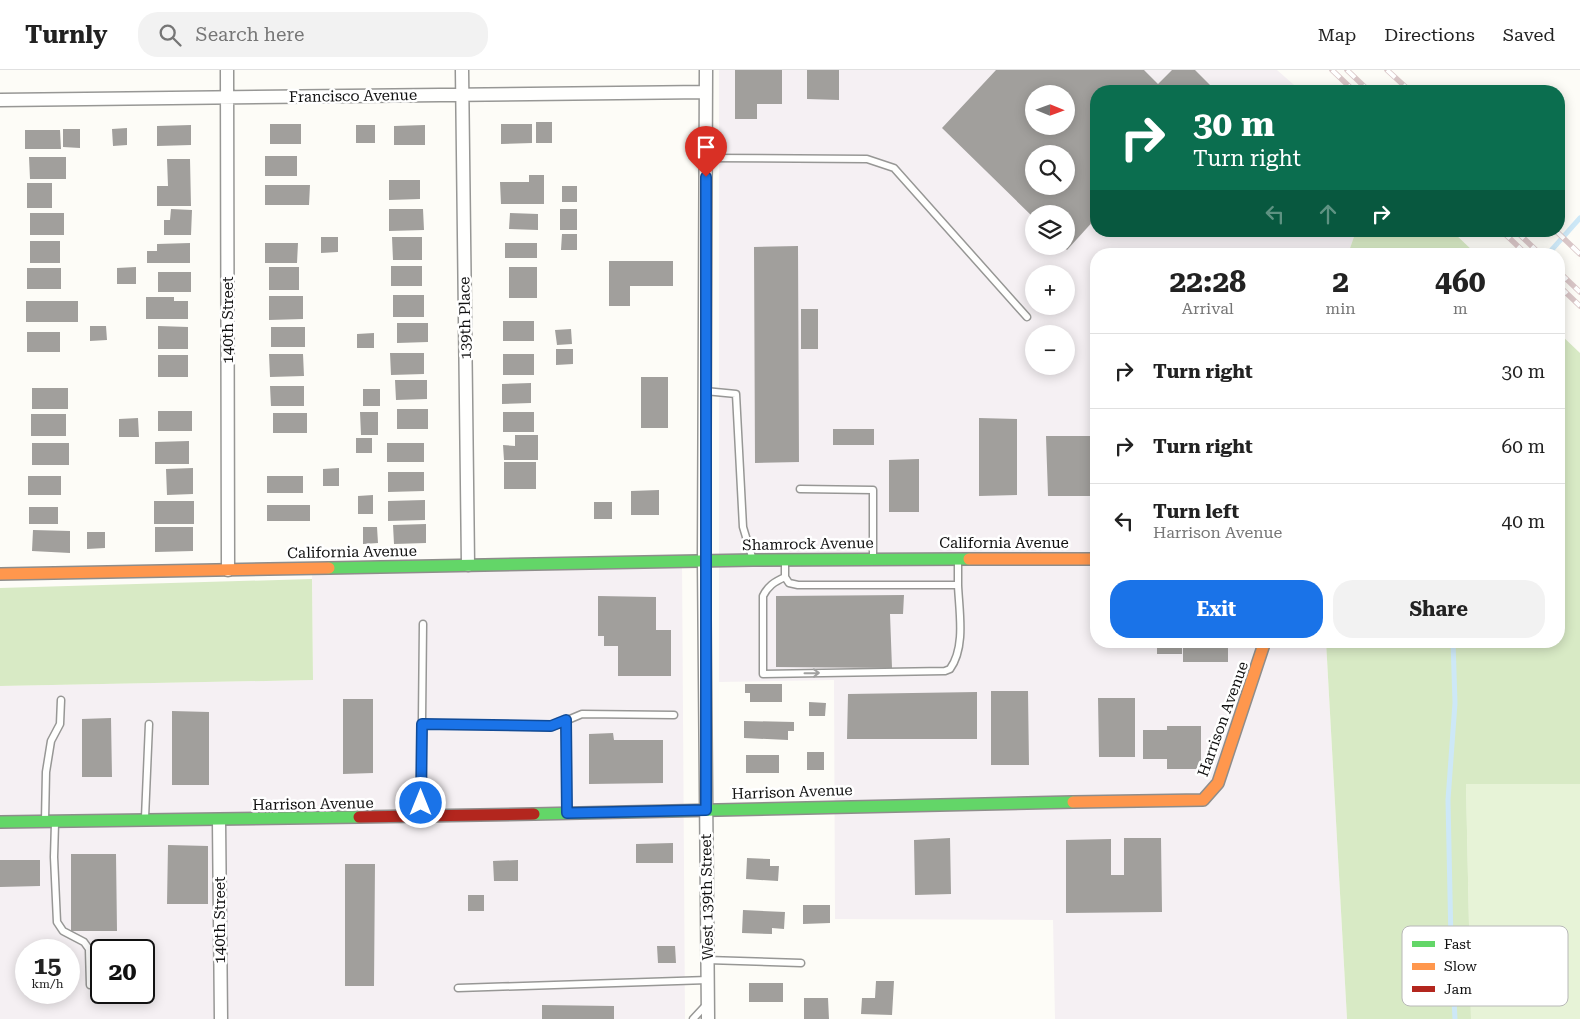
<!DOCTYPE html>
<html lang="en">
<head>
<meta charset="utf-8">
<style>
	:root { --surface:#fff; --page:#f2f2f2; --text:#222; --muted:#767676; --line:#e0e0e0; --accent:#1a73e8 }
	body { margin:0; font-family:"Roboto Serif",serif; background:var(--page); color:var(--text); height:100vh; display:flex; flex-direction:column; font-size:19px; white-space:nowrap }
	* { box-sizing:border-box; margin:0 }
	p { font-size:16px; color:var(--muted) }
	.icon { flex:none; width:28px; height:28px; fill:none; stroke:currentColor; stroke-width:2; stroke-linecap:round; stroke-linejoin:round }
	.map { position:relative; flex:1; overflow:hidden }
	.side { position:absolute; left:1090px; top:178px; width:475px; height:400px; display:flex; flex-direction:column; background:var(--surface); border-radius:20px; box-shadow:0 2px 12px #0003 }
	.side>* { flex:none }
	.top-card { position:absolute; left:1090px; top:15px; width:475px; height:152px; border-radius:20px; box-shadow:0 2px 12px #0003; background:#0b6e4f; color:#fff; overflow:hidden }
	.needle { width:32px; rotate:91deg }
	.fabs { position:absolute; left:1025px; top:15px; display:grid; gap:10px }
	.fabs a { display:grid; place-items:center; width:50px; height:50px; border-radius:50%; background:var(--surface); box-shadow:0 2px 12px #0003; font-size:25px }
	.speed { position:absolute; left:15px; top:869px; display:flex; gap:10px; font-size:25px; font-weight:700; text-align:center }
	.speed>* { display:grid; place-content:center; width:65px; height:65px; border-radius:50%; background:var(--surface); box-shadow:0 2px 12px #0003; line-height:1 }
	.speed small { font-size:12px; font-weight:400 }
	.speed .limit { border:2px solid #111; border-radius:8px; background:#fff; color:#111 }
	.pin { position:absolute; display:grid; place-items:center; width:42px; height:42px; color:#fff; margin:-51px -21px; border-radius:50% 50% 50% 0; rotate:-45deg; box-shadow:0 0 5px #0007 }
	.pin .icon { rotate:45deg }
	.me { position:absolute; width:55px; margin:-28px; rotate:0deg; stroke-linejoin:round; filter:drop-shadow(0 0 4px #0008) }
	.turn { display:flex; align-items:center; gap:18px; height:105px; padding:0 20px; font-size:22px }
	.turn .icon { width:65px; height:65px; stroke-width:2.5 }
	.turn b { display:block; font-size:35px; line-height:42px }
	.lanes { display:flex; align-items:center; height:48px; padding:0 20px; background:#0003; justify-content:center; gap:25px; direction:ltr }
	.lanes .off { opacity:.35 }
	.eta { display:flex; justify-content:space-evenly; align-items:center; height:85px; text-align:center }
	.eta b { font-size:30px; font-weight:700; line-height:35px }
	.button { display:flex; gap:10px; margin-top:auto; padding:10px 20px }
	.button a { flex:1; height:58px; border-radius:20px; background:var(--accent); color:#fff; font-size:20px; font-weight:700; line-height:58px; text-align:center }
	.button a+a { background:var(--page); color:var(--text) }
	ul { padding:0; list-style:none }
	li { display:flex; align-items:center; gap:15px; height:75px; padding:0 20px; border-top:1px solid var(--line) }
	li div { flex:1 }
	li b { display:block; font-size:19px }
	li em { font-style:normal }
	header { display:flex; align-items:center; gap:30px; box-sizing:border-box; height:70px; padding:0 25px; background:var(--surface); border-bottom:1px solid var(--line) }
	header strong { font-size:24px }
	nav { display:flex; gap:28px; margin-inline-start:auto; font-size:18px }
	.search { width:350px; height:45px; background:var(--page); display:flex; align-items:center; gap:12px; box-sizing:border-box; padding:0 18px; border-radius:20px; color:var(--muted); font-size:19px }
	.map>svg:first-child { display:block }
	.industrial { fill:#f5f0f3; fill-rule:evenodd }
	.green { fill:#e7f3d7 }
	.forest { fill:#d8eac5 }
	.lines { fill:none; stroke-linecap:round; stroke-linejoin:round }
	.stream { stroke:#cde8f7; stroke-width:5 }
	.building { fill:#a19f9c; fill-rule:evenodd }
	.lane-casing { stroke:#979795; stroke-width:9 }
	.street-casing { stroke:#979795; stroke-width:15 }
	.fast-casing { stroke:#8e8d8b; stroke-width:14 }
	.slow-casing { stroke:#8e8d8b; stroke-width:14 }
	.jam-casing { stroke:#8e8d8b; stroke-width:14 }
	.lane { stroke:#fffffe; stroke-width:6 }
	.street { stroke:#fffffe; stroke-width:12 }
	.fast { stroke:#63d668; stroke-width:11 }
	.slow { stroke:#ff974d; stroke-width:11 }
	.jam { stroke:#b3261e; stroke-width:11 }
	.rail-casing { stroke:#d9c6c7; stroke-width:5.5 }
	.rail { stroke:#fff; stroke-width:4; stroke-dasharray:11; stroke-linecap:butt }
	.oneway { stroke:#a0a09f }
	.route-casing { stroke:#114b97; stroke-width:12 }
	.route { stroke:#1a73e8; stroke-width:9 }
	.labels { text-anchor:middle; stroke-width:5; stroke-linejoin:round; paint-order:stroke }
	.street-label { font-size:15px; fill:#111; stroke:#fff }
	.key { fill:#fff; stroke:#b8b8b8; stroke-width:1 }
	.key-label { font-size:14px; fill:#111 }
</style>
</head>
<body>
<header>
<strong>Turnly</strong>
<div class="search"><svg class="icon" aria-label="search" viewBox="0 0 24 24"><circle cx="10" cy="10" r="6"/><path d="M15 15l6 6"/></svg>Search here</div>
<nav><a>Map</a><a>Directions</a><a>Saved</a></nav>
</header>
<div class="map">
<svg width="1580" height="949" viewBox="0 0 1580 949">
	<rect width="100%" height="100%" fill="#fdfcf7"/>
	<!-- industrial -->
	<path class="industrial" d="M 719,0 L 1277,0 L 1301,21 L 1096,21 L 1096,161 L 1356,161 L 1348,184 L 1096,184 L 1096,571 L 1326,571 L 1347,949 L 1055,949 L 1053,850 L 835,849 L 834,610 L 719,612 ZM 1034,24 L 1066,24 L 1066,56 L 1034,56 ZM 1034,84 L 1066,84 L 1066,116 L 1034,116 ZM 1034,144 L 1066,144 L 1066,176 L 1034,176 ZM 1034,204 L 1066,204 L 1066,236 L 1034,236 ZM 1034,264 L 1066,264 L 1066,296 L 1034,296 Z
		M 682,491 L 685,949 L 0,949 L 0,616 L 313,610 L 312,498 ZM 26,880 L 69,880 L 69,922 L 26,922 ZM 101,880 L 144,880 L 144,922 L 101,922 Z"/>
	<!-- green -->
	<path class="green" d="M 1466,714 L 1580,714 L 1580,949 L 1471,949 Z"/>
	<!-- forest -->
	<path class="forest" d="M 1356,161 L 1452,161 L 1476,184 L 1348,184 Z
		M 1559,263 L 1580,283 L 1580,714 L 1466,714 L 1471,949 L 1347,949 L 1326,571 L 1559,571 Z
		M 312,509 L 313,610 L 0,616 L 0,518 Z"/>
	<g class="lines">
		<!-- stream -->
		<path class="stream" d="M 1548,184 L 1580,148
			M 1453,571 L 1455,633 L 1448,730 L 1451,872 L 1455,949"/>
	</g>
	<!-- building -->
	<path class="building" d="M 735,0 L 782,0 L 782,34 L 757,34 L 757,49 L 735,49 Z
		M 807,0 L 839,0 L 839,30 L 807,29 Z
		M 996,0 L 1144,0 L 1158,14 L 1172,0 L 1195,0 L 1215,20 L 1096,21 L 1096,148 L 1067,180 L 1063,176 L 1066,176 L 1066,144 L 1034,144 L 1034,148 L 942,58 ZM 1034,24 L 1066,24 L 1066,56 L 1034,56 ZM 1034,84 L 1066,84 L 1066,116 L 1034,116 Z
		M 536,52 L 552,52 L 552,73 L 536,73 Z
		M 270,54 L 301,54 L 301,74 L 270,74 Z
		M 501,54 L 532,54 L 532,73 L 501,74 Z
		M 191,55 L 191,75 L 157,76 L 157,56 Z
		M 356,55 L 375,55 L 375,73 L 356,73 Z
		M 425,55 L 425,75 L 394,75 L 394,56 Z
		M 127,58 L 127,75 L 113,76 L 112,59 Z
		M 63,59 L 80,59 L 80,78 L 63,77 Z
		M 25,60 L 60,60 L 61,79 L 25,79 Z
		M 265,86 L 297,86 L 297,106 L 265,106 Z
		M 29,87 L 66,87 L 66,109 L 30,109 Z
		M 167,89 L 190,89 L 191,136 L 157,136 L 157,116 L 168,116 Z
		M 529,105 L 544,105 L 544,134 L 501,134 L 500,112 L 529,112 Z
		M 389,110 L 420,110 L 420,129 L 389,130 Z
		M 27,113 L 52,113 L 52,138 L 27,138 Z
		M 265,115 L 310,115 L 309,135 L 265,135 Z
		M 562,116 L 577,116 L 577,132 L 562,132 Z
		M 171,139 L 192,140 L 191,165 L 164,165 L 164,150 L 170,150 Z
		M 389,139 L 423,139 L 424,160 L 389,161 Z
		M 560,139 L 577,139 L 577,160 L 560,160 Z
		M 30,143 L 64,143 L 64,165 L 30,165 Z
		M 510,143 L 538,144 L 538,160 L 509,159 Z
		M 562,164 L 577,164 L 577,180 L 561,180 Z
		M 321,167 L 338,167 L 338,182 L 321,183 Z
		M 392,167 L 422,167 L 422,190 L 393,190 Z
		M 30,171 L 60,171 L 60,193 L 30,193 Z
		M 190,173 L 190,193 L 147,193 L 147,181 L 157,181 L 157,174 Z
		M 265,173 L 298,173 L 297,193 L 265,193 Z
		M 505,173 L 537,173 L 537,188 L 505,188 Z
		M 798,176 L 799,392 L 755,393 L 754,177 Z
		M 609,191 L 673,191 L 673,216 L 630,216 L 630,236 L 609,236 Z
		M 391,196 L 422,196 L 422,216 L 391,216 Z
		M 136,197 L 136,214 L 117,214 L 117,198 Z
		M 269,197 L 299,197 L 299,220 L 269,220 Z
		M 509,197 L 537,197 L 537,228 L 509,228 Z
		M 27,198 L 61,198 L 61,219 L 27,219 Z
		M 158,202 L 191,202 L 191,222 L 158,222 Z
		M 393,225 L 424,225 L 424,247 L 393,247 Z
		M 269,226 L 303,226 L 303,249 L 269,250 Z
		M 146,227 L 174,227 L 174,231 L 188,231 L 188,249 L 146,249 Z
		M 26,231 L 78,231 L 78,252 L 26,252 Z
		M 801,239 L 818,239 L 818,279 L 801,279 Z
		M 503,251 L 534,251 L 534,271 L 503,271 Z
		M 397,253 L 428,253 L 428,272 L 397,273 Z
		M 90,256 L 106,256 L 107,270 L 90,271 Z
		M 158,256 L 188,257 L 188,279 L 158,279 Z
		M 271,257 L 305,257 L 305,277 L 271,277 Z
		M 571,259 L 572,274 L 557,275 L 555,260 Z
		M 27,262 L 60,262 L 60,282 L 27,282 Z
		M 374,263 L 374,278 L 357,278 L 357,264 Z
		M 556,279 L 573,279 L 573,294 L 556,295 Z
		M 390,283 L 424,283 L 424,304 L 391,305 Z
		M 269,284 L 303,284 L 304,306 L 270,307 Z
		M 503,284 L 534,284 L 534,305 L 503,305 Z
		M 158,285 L 188,285 L 188,307 L 158,307 Z
		M 641,307 L 668,307 L 668,358 L 641,358 Z
		M 395,310 L 427,310 L 427,329 L 396,330 Z
		M 531,313 L 531,333 L 502,334 L 502,314 Z
		M 270,316 L 304,316 L 304,336 L 271,336 Z
		M 32,318 L 68,318 L 68,339 L 32,339 Z
		M 363,319 L 380,319 L 380,336 L 363,336 Z
		M 397,339 L 428,339 L 428,359 L 397,359 Z
		M 158,341 L 192,341 L 192,361 L 158,361 Z
		M 360,342 L 378,342 L 378,365 L 361,365 Z
		M 503,342 L 534,342 L 534,362 L 503,362 Z
		M 273,343 L 307,343 L 307,363 L 273,363 Z
		M 31,344 L 66,344 L 66,366 L 31,366 Z
		M 138,348 L 139,367 L 119,367 L 119,349 Z
		M 979,348 L 1017,349 L 1017,425 L 979,426 Z
		M 833,359 L 874,359 L 874,375 L 833,375 Z
		M 515,365 L 538,365 L 538,390 L 504,390 L 503,375 L 515,376 Z
		M 1046,366 L 1096,366 L 1096,426 L 1048,426 Z
		M 356,368 L 372,368 L 372,383 L 356,383 Z
		M 189,371 L 189,394 L 155,394 L 155,372 Z
		M 32,373 L 69,373 L 69,395 L 32,395 Z
		M 387,373 L 424,373 L 424,392 L 387,392 Z
		M 919,389 L 919,442 L 889,442 L 889,390 Z
		M 504,392 L 536,392 L 536,419 L 504,419 Z
		M 193,398 L 193,424 L 167,425 L 166,399 Z
		M 339,398 L 339,416 L 323,416 L 323,399 Z
		M 388,402 L 424,402 L 424,421 L 388,422 Z
		M 28,406 L 61,406 L 61,425 L 28,425 Z
		M 267,406 L 303,406 L 303,423 L 267,423 Z
		M 659,420 L 659,445 L 631,445 L 631,421 Z
		M 373,425 L 373,444 L 358,444 L 358,426 Z
		M 425,430 L 425,450 L 388,451 L 388,431 Z
		M 154,431 L 194,431 L 194,454 L 154,454 Z
		M 594,432 L 612,432 L 612,449 L 594,449 Z
		M 267,435 L 310,435 L 310,451 L 267,451 Z
		M 29,437 L 58,437 L 58,454 L 29,454 Z
		M 426,454 L 426,473 L 394,474 L 393,455 Z
		M 155,457 L 193,457 L 193,481 L 155,482 Z
		M 363,457 L 377,457 L 378,473 L 363,474 Z
		M 33,460 L 70,461 L 70,483 L 32,481 Z
		M 87,462 L 105,462 L 105,478 L 87,479 Z
		M 904,525 L 903,544 L 890,544 L 892,598 L 776,597 L 776,526 Z
		M 598,526 L 656,527 L 656,560 L 671,560 L 671,606 L 618,606 L 618,576 L 604,576 L 604,566 L 598,566 Z
		M 1157,571 L 1182,571 L 1182,584 L 1157,584 Z
		M 1183,571 L 1228,571 L 1228,592 L 1183,592 Z
		M 745,614 L 782,614 L 782,632 L 750,632 L 750,623 L 745,623 Z
		M 991,621 L 1028,621 L 1029,695 L 991,695 Z
		M 977,622 L 977,669 L 847,669 L 848,624 Z
		M 1098,628 L 1135,628 L 1135,687 L 1099,687 Z
		M 343,629 L 373,629 L 373,703 L 343,704 Z
		M 809,632 L 826,633 L 825,646 L 809,646 Z
		M 172,641 L 209,642 L 209,715 L 172,715 Z
		M 111,648 L 112,707 L 82,707 L 82,649 Z
		M 744,651 L 794,652 L 794,661 L 788,661 L 788,670 L 744,668 Z
		M 1167,656 L 1201,656 L 1201,699 L 1167,699 L 1167,689 L 1143,689 L 1143,660 L 1167,660 Z
		M 613,663 L 614,670 L 663,670 L 663,713 L 589,714 L 589,664 Z
		M 807,682 L 824,682 L 824,700 L 807,700 Z
		M 746,685 L 779,685 L 779,703 L 746,703 Z
		M 950,768 L 951,824 L 915,825 L 914,770 Z
		M 1124,768 L 1161,768 L 1162,842 L 1066,843 L 1066,770 L 1111,769 L 1111,805 L 1124,805 Z
		M 673,773 L 673,793 L 636,793 L 636,774 Z
		M 168,775 L 208,776 L 208,834 L 167,834 Z
		M 71,784 L 116,784 L 117,861 L 71,861 Z
		M 747,788 L 770,789 L 770,796 L 779,796 L 778,811 L 746,809 Z
		M 0,790 L 40,790 L 40,816 L 0,817 Z
		M 518,790 L 518,811 L 494,811 L 493,791 Z
		M 345,794 L 375,794 L 374,916 L 345,916 Z
		M 468,825 L 484,825 L 484,841 L 468,841 Z
		M 803,835 L 830,835 L 830,853 L 803,854 Z
		M 743,840 L 785,842 L 784,859 L 772,858 L 772,864 L 742,863 Z
		M 657,876 L 675,876 L 676,893 L 658,893 Z
		M 876,911 L 894,911 L 892,945 L 861,944 L 862,928 L 875,928 Z
		M 749,913 L 783,913 L 783,932 L 749,932 Z
		M 804,928 L 828,928 L 829,949 L 804,949 Z
		M 542,935 L 614,936 L 614,949 L 542,949 Z"/>
	<g class="lines">
		<defs>
			<path id="lane" d="M 706,88 L 867,89 L 894,98 L 1027,247
				M 705,321 L 736,324 L 743,457 L 752,487
				M 800,419 L 873,420 L 873,487
				M 785,491 L 785,507 L 789,513 L 798,515 L 958,515 L 958,491
				M 785,507 C 774,512 768,516 763,526 L 763,604 L 945,601 L 950,599 C 966,577 959,541 958,515
				M 566,650 L 567,742
				M 421,654 L 551,657 L 582,644 L 674,645
				M 421,745 L 423,554
				M 145,748 L 149,654
				M 45,751 L 46,702 L 51,671 L 60,654 L 61,630
				M 55,753 L 54,787 L 57,852 L 63,861 L 84,872 L 89,879 L 90,915
				M 707,890 L 801,893
				M 458,918 L 708,910
				M 693,949 L 706,935"/>
			<path id="street" d="M 227,0 L 228,500
				M 462,0 L 468,495
				M 706,0 L 704,491 L 708,949
				M 0,30 L 706,22
				M 219,751 L 221,949"/>
			<path id="fast" d="M 329,498 L 753,490 L 969,489
				M 534,744 L 1073,732
				M 0,752 L 359,747"/>
			<path id="slow" d="M 969,489 L 1096,489
				M 0,504 L 329,498
				M 1073,732 L 1203,730 L 1218,713 L 1265,571"/>
			<path id="jam" d="M 359,747 L 534,744"/>
		</defs>
		<!-- lane casing -->
		<use href="#lane" class="lane-casing"/>
		<!-- street casing -->
		<use href="#street" class="street-casing"/>
		<!-- fast casing -->
		<use href="#fast" class="fast-casing"/>
		<!-- slow casing -->
		<use href="#slow" class="slow-casing"/>
		<!-- jam casing -->
		<use href="#jam" class="jam-casing"/>
		<!-- lane -->
		<use href="#lane" class="lane"/>
		<!-- street -->
		<use href="#street" class="street"/>
		<!-- fast -->
		<use href="#fast" class="fast"/>
		<!-- slow -->
		<use href="#slow" class="slow"/>
		<!-- jam -->
		<use href="#jam" class="jam"/>
		<defs>
			<path id="rail" d="M 1332,0 L 1354,21
				M 1347,0 L 1369,21
				M 1387,0 L 1410,21
				M 1502,161 L 1526,184
				M 1516,161 L 1540,184
				M 1556,161 L 1580,184
				M 1559,202 L 1580,222
				M 1559,216 L 1580,236"/>
		</defs>
		<!-- rail casing -->
		<use href="#rail" class="rail-casing"/>
		<!-- rail -->
		<use href="#rail" class="rail"/>
	</g>
	<!-- one-way arrows -->
	<defs><path id="oneway-shaft" d="M-6 0H5M1.5-3L5.5 0L1.5 3" fill="none" stroke-width="1.6" stroke-linecap="round" stroke-linejoin="round" transform="scale(1.25)"/></defs>
	<use class="oneway" href="#oneway-shaft" transform="translate(812 603) rotate(-1)"/>
	<g class="lines">
		<defs>
			<path id="route" d="M 421,733 L 422,654 L 551,656 L 566,650 L 567,743 L 706,740 L 706,107"/>
		</defs>
		<!-- route casing -->
		<use href="#route" class="route-casing"/>
		<!-- route -->
		<use href="#route" class="route"/>
	</g>
	<g class="labels">
		<!-- street labels -->
		<g class="street-label">
			<text transform="translate(353 26) rotate(-1)" y="5">Francisco Avenue</text>
			<text transform="translate(465 248) rotate(-91)" y="5">139th Place</text>
			<text transform="translate(228 250) rotate(-90)" y="5">140th Street</text>
			<text x="1004" y="478">California Avenue</text>
			<text transform="translate(808 474) rotate(-1)" y="5">Shamrock Avenue</text>
			<text transform="translate(352 482) rotate(-1)" y="5">California Avenue</text>
			<text transform="translate(1223 649) rotate(-70)" y="5">Harrison Avenue</text>
			<text transform="translate(792 722) rotate(-2)" y="5">Harrison Avenue</text>
			<text transform="translate(313 734) rotate(-1)" y="5">Harrison Avenue</text>
			<text transform="translate(707 827) rotate(-91)" y="5">West 139th Street</text>
			<text transform="translate(220 850) rotate(-90)" y="5">140th Street</text>
		</g>
	</g>
	<!-- legend -->
	<rect x="1402" y="856" width="166" height="80" rx="8" class="key"/>
	<rect x="1412" y="871" width="23" height="6" fill="#63d668"/>
	<rect x="1412" y="893" width="23" height="7" fill="#ff974d"/>
	<rect x="1412" y="916" width="23" height="6" fill="#b3261e"/>
	<g class="key-label">
		<text x="1444" y="879">Fast</text>
		<text x="1444" y="901">Slow</text>
		<text x="1444" y="924">Jam</text>
	</g>
</svg>
<div class="fabs">
<a><svg class="needle" viewBox="-14 -14 28 28"><path d="M0-13l5 13h-10z" fill="#e53935"/><path d="M0 13l5-13h-10z" fill="#767676"/></svg></a>
<a><svg class="icon" aria-label="search" viewBox="0 0 24 24"><circle cx="10" cy="10" r="6"/><path d="M15 15l6 6"/></svg></a>
<a><svg class="icon" aria-label="layers" viewBox="0 0 24 24"><path d="M12 4l9 5-9 5-9-5zM3 14l9 5 9-5"/></svg></a>
<a>+</a>
<a>−</a>
</div>
<div class="speed"><div>15<small>km/h</small></div><div class="limit">20</div></div>
<div class="pin" style="left:706px;top:107px;background:#d93025"><svg class="icon" aria-label="arrive" viewBox="0 0 24 24"><path d="M6 21V4h12l-3 4 3 4H6"/></svg></div>
<svg class="me" style="left:421px;top:733px" viewBox="-20 -20 40 40"><circle r="17" fill="#1a73e8" stroke="#fff" stroke-width="3"/><path d="M0-11L8 9 0 5-8 9z" fill="#fff"/></svg>
<div class="top-card">
<div class="turn"><svg class="icon" aria-label="right" viewBox="0 0 24 24"><path d="M7 20v-9h11M14 6l5 5-5 5"/></svg><div><b>30 m</b>Turn right</div></div>
<div class="lanes"><svg class="icon off" aria-label="left" viewBox="0 0 24 24"><path d="M17 20v-9H6M10 6l-5 5 5 5"/></svg><svg class="icon off" aria-label="ahead" viewBox="0 0 24 24"><path d="M12 20V5M6 11l6-6 6 6"/></svg><svg class="icon" aria-label="right" viewBox="0 0 24 24"><path d="M7 20v-9h11M14 6l5 5-5 5"/></svg></div>
</div>
<section class="side">
<div class="eta">
<div><b>22:28</b><p>Arrival</p></div>
<div><b>2</b><p>min</p></div>
<div><b>460</b><p>m</p></div>
</div>
<ul>
<li><svg class="icon" aria-label="right" viewBox="0 0 24 24"><path d="M7 20v-9h11M14 6l5 5-5 5"/></svg><div><b>Turn right</b></div><em>30 m</em></li>
<li><svg class="icon" aria-label="right" viewBox="0 0 24 24"><path d="M7 20v-9h11M14 6l5 5-5 5"/></svg><div><b>Turn right</b></div><em>60 m</em></li>
<li><svg class="icon" aria-label="left" viewBox="0 0 24 24"><path d="M17 20v-9H6M10 6l-5 5 5 5"/></svg><div><b>Turn left</b><p>Harrison Avenue</p></div><em>40 m</em></li>
</ul>
<div class="button"><a>Exit</a><a>Share</a></div>
</section>
</div>
</body>
</html>
